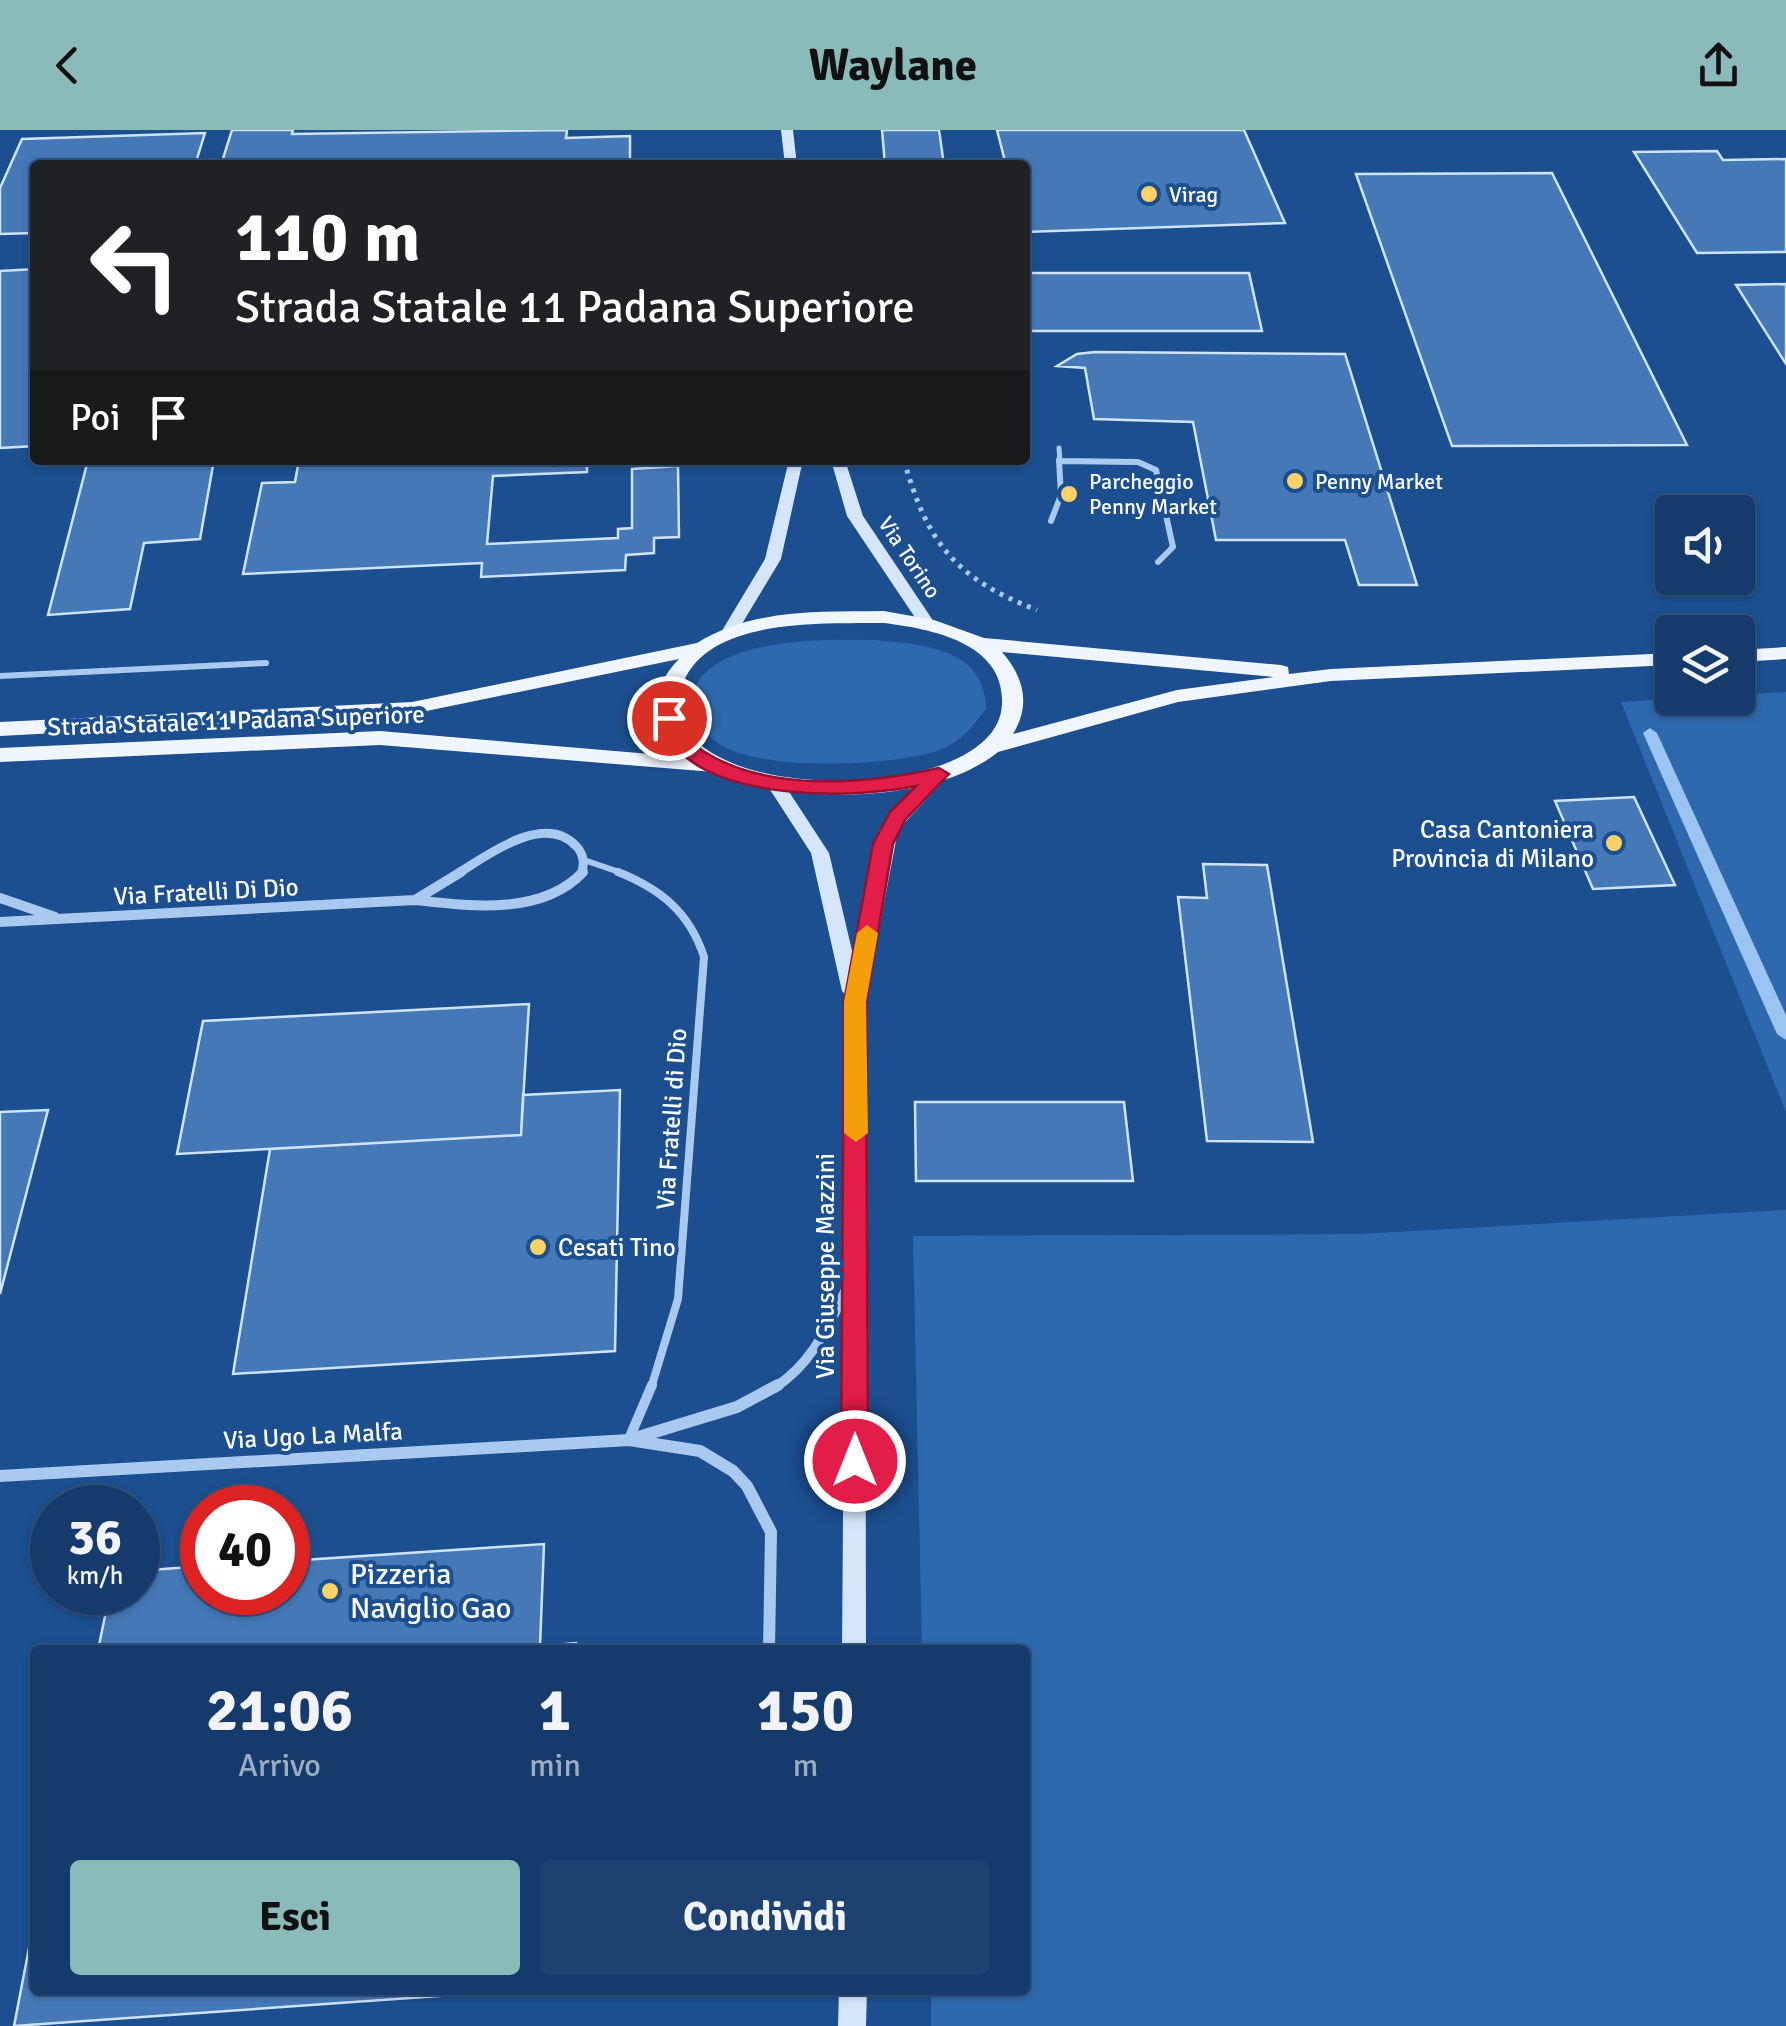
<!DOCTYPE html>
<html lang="it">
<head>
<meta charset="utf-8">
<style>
	:root { --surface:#143b6b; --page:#1d4271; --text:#f1f3f6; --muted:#9dadc1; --line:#33557e; --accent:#8bbbb9 }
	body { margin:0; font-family:Signika,sans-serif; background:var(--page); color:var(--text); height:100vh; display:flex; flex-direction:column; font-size:38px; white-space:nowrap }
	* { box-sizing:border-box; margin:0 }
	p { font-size:32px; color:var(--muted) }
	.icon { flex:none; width:55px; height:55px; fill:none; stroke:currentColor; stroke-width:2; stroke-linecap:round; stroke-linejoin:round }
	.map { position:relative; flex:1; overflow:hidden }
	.panel { position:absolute; left:30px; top:1515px; width:1000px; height:350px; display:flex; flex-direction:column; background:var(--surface); border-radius:10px; box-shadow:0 2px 8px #0004,0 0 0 2px var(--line) }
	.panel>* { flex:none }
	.banner { position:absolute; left:30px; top:30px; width:1000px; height:305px; border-radius:10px; box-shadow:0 2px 8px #0004,0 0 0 2px var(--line); background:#202124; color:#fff; overflow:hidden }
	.fabs { position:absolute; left:1655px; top:365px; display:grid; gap:20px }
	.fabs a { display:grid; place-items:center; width:100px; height:100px; border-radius:10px; background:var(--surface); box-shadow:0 2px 8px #0004,0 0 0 2px var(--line); font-size:50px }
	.speed { position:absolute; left:30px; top:1355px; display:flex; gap:20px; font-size:50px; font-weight:700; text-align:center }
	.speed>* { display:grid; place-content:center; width:130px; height:130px; border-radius:50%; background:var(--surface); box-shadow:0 2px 8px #0004,0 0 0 2px var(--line); line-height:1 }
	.speed small { font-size:25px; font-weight:400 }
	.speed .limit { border:15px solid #d22; background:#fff; color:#111 }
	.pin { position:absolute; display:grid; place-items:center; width:85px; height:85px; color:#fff; margin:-42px; border:5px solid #fff; border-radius:50%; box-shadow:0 2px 10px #0007 }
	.me { position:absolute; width:110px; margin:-55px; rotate:0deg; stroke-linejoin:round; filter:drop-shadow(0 0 8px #0008) }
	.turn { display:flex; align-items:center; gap:35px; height:210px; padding:0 40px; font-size:45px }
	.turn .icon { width:130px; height:130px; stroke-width:2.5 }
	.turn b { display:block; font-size:70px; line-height:85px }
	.then { display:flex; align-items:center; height:95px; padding:0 40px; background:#0003; gap:20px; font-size:38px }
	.eta { display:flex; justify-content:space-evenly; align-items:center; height:170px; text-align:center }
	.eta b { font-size:60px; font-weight:700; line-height:70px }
	.cta { display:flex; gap:20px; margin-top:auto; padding:20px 40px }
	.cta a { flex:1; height:115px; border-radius:10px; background:var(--accent); color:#111; font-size:40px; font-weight:700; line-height:115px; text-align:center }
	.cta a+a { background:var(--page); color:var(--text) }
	header { display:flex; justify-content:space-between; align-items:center; height:130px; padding:0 40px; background:var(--accent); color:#111; font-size:45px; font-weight:700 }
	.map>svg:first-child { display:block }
	.green { fill:#2e69ad }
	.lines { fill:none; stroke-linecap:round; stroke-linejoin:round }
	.stream { fill:#9cc4f0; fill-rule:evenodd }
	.building { fill:#4478b7; stroke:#cfe3fa; stroke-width:2.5 }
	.path { stroke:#a9c9ee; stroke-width:5; stroke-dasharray:4 6; stroke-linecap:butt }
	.lane-far3 { stroke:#a9c9ee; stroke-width:5 }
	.lane-far2 { stroke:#a9c9ee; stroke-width:6 }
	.lane-far1 { stroke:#a9c9ee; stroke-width:8 }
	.lane { stroke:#a9c9ee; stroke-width:10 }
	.street-far2 { stroke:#a9c9ee; stroke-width:9 }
	.street-far1 { stroke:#a9c9ee; stroke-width:10 }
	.street { stroke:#a9c9ee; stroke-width:12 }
	.secondary { fill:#d6e6fa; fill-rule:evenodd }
	.primary { fill:#f0f6ff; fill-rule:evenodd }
	.route { fill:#e11d48; stroke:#92132f; stroke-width:2.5 }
	.slow { fill:#f59e0b }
	.poi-dot { fill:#ffd166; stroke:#1b4f8f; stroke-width:4 }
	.labels { text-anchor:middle; stroke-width:8; stroke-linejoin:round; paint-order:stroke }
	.far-poi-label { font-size:22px; fill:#fff; stroke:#1b4f8f; text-anchor:start }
	.far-street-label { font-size:22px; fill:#fff; stroke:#1b4f8f }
	.street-label { font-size:25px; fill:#fff; stroke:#1b4f8f }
	.poi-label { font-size:25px; fill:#fff; stroke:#1b4f8f; text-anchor:end }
	.near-poi-label { font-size:30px; fill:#fff; stroke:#1b4f8f; text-anchor:start }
</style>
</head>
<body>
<header><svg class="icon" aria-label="back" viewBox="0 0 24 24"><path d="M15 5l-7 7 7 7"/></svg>Waylane<svg class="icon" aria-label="share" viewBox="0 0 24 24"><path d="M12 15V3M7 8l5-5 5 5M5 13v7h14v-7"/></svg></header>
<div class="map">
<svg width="1786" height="1896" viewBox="0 0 1786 1896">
	<rect width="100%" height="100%" fill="#1b4f8f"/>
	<!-- green -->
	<path class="green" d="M 873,510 C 920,514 986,517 986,579 C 973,596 962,611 942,619 C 897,637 757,642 718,613 C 702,602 686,582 693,562 C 712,507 826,509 873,510 Z
		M 1786,562 L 1786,982 L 1621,572 Z
		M 1786,1080 L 1786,1896 L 931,1896 L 931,1860 L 1025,1860 L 1025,1520 L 922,1520 L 913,1106 L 1360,1104 Z"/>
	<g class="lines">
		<!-- stream -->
		<path class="stream" d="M 1650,598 L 1657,603 L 1786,885 L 1786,910 L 1777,904 L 1643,603 Z"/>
	</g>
	<!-- building -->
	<path class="building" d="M 232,0 L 293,0 L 292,4 L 567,0 L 566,8 L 630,6 L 630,31 L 221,35 Z
		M 882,0 L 939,0 L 944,35 L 885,35 Z
		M 997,0 L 1244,0 L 1285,93 L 1025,102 L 1025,35 L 1006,35 Z
		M 205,3 L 195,35 L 35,35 L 35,103 L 0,104 L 0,58 L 22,9 Z
		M 1717,21 L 1723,30 L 1786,29 L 1786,122 L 1697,123 L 1634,22 Z
		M 1552,43 L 1687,315 L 1452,316 L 1356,44 Z
		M 35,139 L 35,316 L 0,318 L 0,141 Z
		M 1025,143 L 1249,143 L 1262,201 L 1025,201 Z
		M 1786,154 L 1786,234 L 1736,155 Z
		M 1095,222 L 1345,224 L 1417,455 L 1359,455 L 1345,410 L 1216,410 L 1193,292 L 1094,289 L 1085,238 L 1057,236 L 1077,224 Z
		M 88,330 L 214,330 L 200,409 L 144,413 L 130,479 L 48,485 Z
		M 299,330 L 587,330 L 587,342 L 493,346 L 487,414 L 618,408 L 618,399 L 632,398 L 632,339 L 678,336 L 679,407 L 654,408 L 654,423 L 626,425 L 625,440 L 481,447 L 482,433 L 243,444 L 262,353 L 295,352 Z
		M 1634,667 L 1675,755 L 1593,759 L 1555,671 Z
		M 1203,734 L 1267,735 L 1313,1012 L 1207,1011 L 1178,767 L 1207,768 Z
		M 529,874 L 521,1005 L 177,1024 L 203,891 Z
		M 620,960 L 615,1221 L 233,1244 L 270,1019 L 521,1005 L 523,965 Z
		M 915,972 L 1124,972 L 1133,1051 L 916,1051 Z
		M 48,980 L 0,1164 L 0,982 Z
		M 544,1414 L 540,1516 L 576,1513 L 576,1520 L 98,1520 L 110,1462 L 138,1462 L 138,1441 L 202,1436 L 202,1462 L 288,1462 L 288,1431 Z
		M 35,1787 L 35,1860 L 523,1860 L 14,1896 Z"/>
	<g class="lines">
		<!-- path -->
		<path class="path" d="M 904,330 C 927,413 956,449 1037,480
			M 1676,494 L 1728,492"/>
		<!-- lane-far3 -->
		<path class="lane-far3" d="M 1059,318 L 1060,332
			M 1059,331 L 1138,332"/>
		<!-- lane-far2 -->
		<path class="lane-far2" d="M 1059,331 L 1138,332 L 1156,340 L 1173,417 L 1158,432
			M 1051,391 L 1061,365 L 1059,330
			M 0,546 L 266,533
			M 584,730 L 625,744"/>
		<!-- lane-far1 -->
		<path class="lane-far1" d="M 618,742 C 661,759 690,783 704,827 L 678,1169 L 651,1258"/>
		<!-- lane -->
		<path class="lane" d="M 629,1309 L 652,1255"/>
		<!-- street-far2 -->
		<path class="street-far2" d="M 457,744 C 485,727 543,682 575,715 C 584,723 585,735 581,744"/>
		<!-- street-far1 -->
		<path class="street-far1" d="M 461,742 L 415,770 C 469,776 542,786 583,742
			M 0,768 L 55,787
			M 0,792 L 415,770
			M 774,1258 C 815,1232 830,1191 851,1150"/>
		<!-- street -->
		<path class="street" d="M 635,1308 L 737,1277 L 778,1255
			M 0,1346 L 629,1310 L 700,1321 L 733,1341 L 747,1356 L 771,1402 L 769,1520"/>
		<!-- secondary -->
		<path class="secondary" d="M 781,0 L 793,0 L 797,35 L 785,35 Z
			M 789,330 L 803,330 L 781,429 L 734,507 L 722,507 L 720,504 L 765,429 Z
			M 831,330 L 845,330 L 863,386 L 934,492 L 932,495 L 920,495 L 847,386 Z
			M 939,639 L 945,641 L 948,645 L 945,649 L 898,700 L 865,873 L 866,1520 L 842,1520 L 847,866 L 842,861 L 811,723 L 767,655 L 770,651 L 782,651 L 829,723 L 854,829 L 880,698 L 933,641 Z
			M 839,1860 L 867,1860 L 866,1896 L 838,1896 Z"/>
		<!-- primary -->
		<path class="primary" d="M 884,481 L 934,490 L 984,508 L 1281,535 L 1288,537 L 1289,544 L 1331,539 L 1672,523 L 1672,535 L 1331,551 L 1178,572 L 998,622 C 933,675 789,675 714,642 L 380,615 L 0,632 L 0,618 L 380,601 L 686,627 C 657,593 643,566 679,529 L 412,584 L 0,606 L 0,592 L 412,572 L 697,513 C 753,478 820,482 884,481 ZM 884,493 C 932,499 1005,513 1002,574 C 1001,596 987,611 969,622 C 907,662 729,666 684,597 C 676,585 677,567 683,553 C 710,486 826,494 884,493 ZM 1002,522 L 1274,547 L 1177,560 L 1013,604 C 1031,575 1024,547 1002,522 Z
			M 1786,517 L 1786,529 L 1738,532 L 1738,520 Z"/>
	</g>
	<!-- route -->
	<path class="route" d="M 662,584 L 676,584 C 684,597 690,612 703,621 C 769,663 867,654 939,638 L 949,644 L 905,690 L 893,714 L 866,872 L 868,1331 L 864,1339 L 845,1339 L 841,1331 L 844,872 L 873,714 L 890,682 L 916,656 C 853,669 728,670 679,621 C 671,612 665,599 659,588 Z"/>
	<!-- slow -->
	<path class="slow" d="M 867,795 L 878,803 L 866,872 L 868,1003 L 856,1012 L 844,1003 L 844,872 L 857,803 Z"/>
	<!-- markers -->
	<g class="poi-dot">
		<circle cx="1149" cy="64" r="10"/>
		<circle cx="1295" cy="351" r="10"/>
		<circle cx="1069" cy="364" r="10"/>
		<circle cx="1614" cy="713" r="10"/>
		<circle cx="538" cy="1117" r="10"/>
		<circle cx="330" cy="1461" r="10"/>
	</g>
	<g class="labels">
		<!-- far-poi labels -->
		<g class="far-poi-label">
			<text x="1169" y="72">Virag</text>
			<text x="1089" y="359">Parcheggio<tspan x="1089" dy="25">Penny Market</tspan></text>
			<text x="1315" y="359">Penny Market</text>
		</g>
		<!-- far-street labels -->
		<g class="far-street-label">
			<text transform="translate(910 427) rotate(56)" y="8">Via Torino</text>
		</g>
		<!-- street labels -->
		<g class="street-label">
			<text transform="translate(236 590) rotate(-2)" y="9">Strada Statale 11 Padana Superiore</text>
			<text transform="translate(206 761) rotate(-3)" y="9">Via Fratelli Di Dio</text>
			<text transform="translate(671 989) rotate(-86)" y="9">Via Fratelli di Dio</text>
			<text transform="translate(825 1136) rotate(-90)" y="9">Via Giuseppe Mazzini</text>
			<text transform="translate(313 1305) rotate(-3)" y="9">Via Ugo La Malfa</text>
		</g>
		<!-- poi labels -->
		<g class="poi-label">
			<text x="1594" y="708">Casa Cantoniera<tspan x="1594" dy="29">Provincia di Milano</tspan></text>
			<text x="558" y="1126" text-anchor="start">Cesati Tino</text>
		</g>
		<!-- near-poi labels -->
		<g class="near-poi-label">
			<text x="350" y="1454">Pizzeria<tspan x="350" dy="34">Naviglio Gao</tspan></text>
		</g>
	</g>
</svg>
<div class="fabs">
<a><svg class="icon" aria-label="sound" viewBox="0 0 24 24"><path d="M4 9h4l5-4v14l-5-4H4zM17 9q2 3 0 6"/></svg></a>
<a><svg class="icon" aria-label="layers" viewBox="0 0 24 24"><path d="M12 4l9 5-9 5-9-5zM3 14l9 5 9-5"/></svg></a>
</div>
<div class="speed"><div>36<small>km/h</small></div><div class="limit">40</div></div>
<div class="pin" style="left:669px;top:588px;background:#d93025"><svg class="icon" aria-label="arrive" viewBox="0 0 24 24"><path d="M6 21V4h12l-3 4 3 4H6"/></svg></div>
<svg class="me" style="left:855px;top:1331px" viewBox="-20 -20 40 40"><circle r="17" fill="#e11d48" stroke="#fff" stroke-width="3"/><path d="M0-11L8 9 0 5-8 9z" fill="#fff"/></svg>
<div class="banner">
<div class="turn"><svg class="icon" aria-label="left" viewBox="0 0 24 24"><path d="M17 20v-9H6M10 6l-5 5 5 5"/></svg><div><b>110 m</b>Strada Statale 11 Padana Superiore</div></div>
<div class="then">Poi<svg class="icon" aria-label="arrive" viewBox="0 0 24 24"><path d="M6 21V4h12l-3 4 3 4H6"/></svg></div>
</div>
<section class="panel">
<div class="eta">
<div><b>21:06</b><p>Arrivo</p></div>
<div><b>1</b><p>min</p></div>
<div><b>150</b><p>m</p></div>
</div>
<div class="cta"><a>Esci</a><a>Condividi</a></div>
</section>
</div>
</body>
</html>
